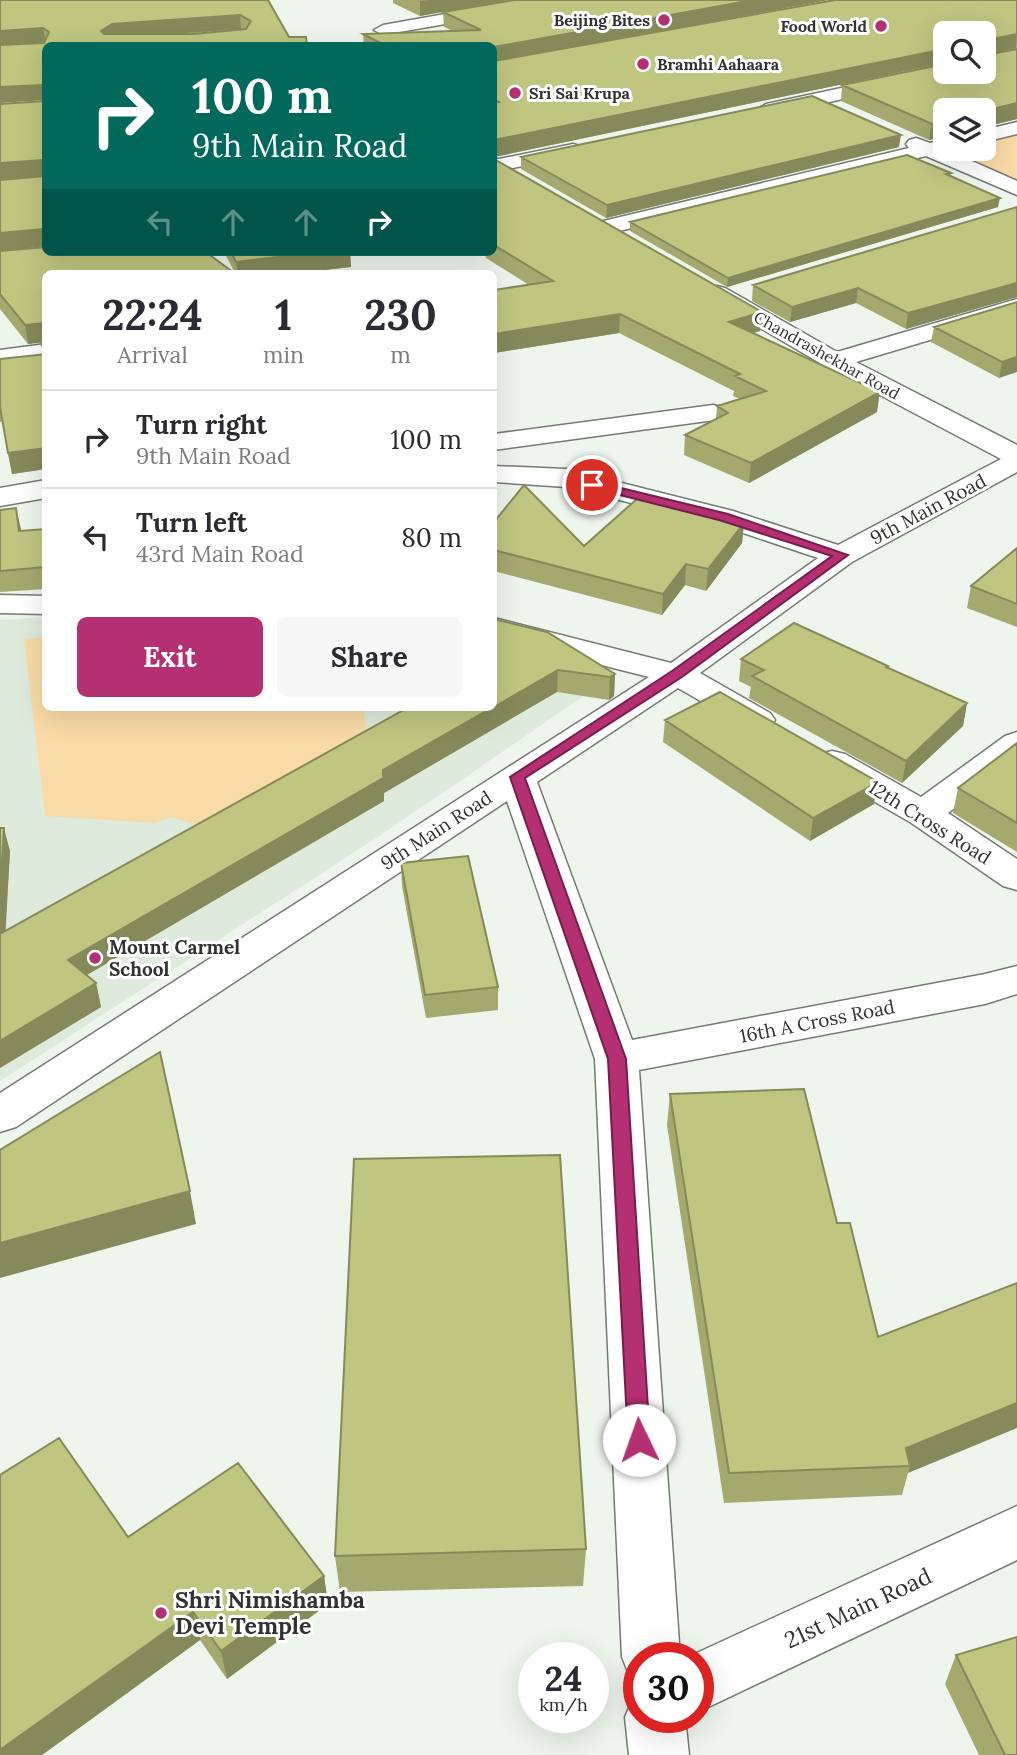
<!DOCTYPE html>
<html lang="en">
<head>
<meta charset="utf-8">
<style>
	:root { --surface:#fff; --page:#f7f7f7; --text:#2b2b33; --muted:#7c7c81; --line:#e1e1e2; --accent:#b52f73 }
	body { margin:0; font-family:Lora,serif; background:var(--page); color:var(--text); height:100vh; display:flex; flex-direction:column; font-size:26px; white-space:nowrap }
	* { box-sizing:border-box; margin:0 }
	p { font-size:23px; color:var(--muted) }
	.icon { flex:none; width:38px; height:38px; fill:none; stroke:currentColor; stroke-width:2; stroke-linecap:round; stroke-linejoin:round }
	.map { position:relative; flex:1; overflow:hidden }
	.details { position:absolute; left:42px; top:270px; width:455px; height:441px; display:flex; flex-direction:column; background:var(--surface); border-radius:10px; box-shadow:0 7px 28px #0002 }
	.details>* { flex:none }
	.top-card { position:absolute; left:42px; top:42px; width:455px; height:214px; border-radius:10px; box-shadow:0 7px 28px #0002; background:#00695c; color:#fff; overflow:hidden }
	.controls { position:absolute; left:933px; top:21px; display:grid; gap:14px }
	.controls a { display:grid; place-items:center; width:63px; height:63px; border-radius:10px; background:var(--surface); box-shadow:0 7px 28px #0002; font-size:35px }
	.speed { position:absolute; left:518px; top:1642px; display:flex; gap:14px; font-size:35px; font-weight:700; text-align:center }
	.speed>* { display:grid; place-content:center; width:91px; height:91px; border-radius:50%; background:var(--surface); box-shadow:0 7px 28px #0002; line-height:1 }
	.speed small { font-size:18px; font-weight:400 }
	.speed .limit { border:10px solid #d22; background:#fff; color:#111 }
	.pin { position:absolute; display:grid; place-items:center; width:60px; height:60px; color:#fff; margin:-30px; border:4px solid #fff; border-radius:50%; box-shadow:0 2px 7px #0007 }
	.me { position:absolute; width:77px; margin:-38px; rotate:357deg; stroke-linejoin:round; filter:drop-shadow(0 0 5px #0008) }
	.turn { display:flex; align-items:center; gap:24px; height:147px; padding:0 35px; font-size:32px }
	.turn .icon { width:91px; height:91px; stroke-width:2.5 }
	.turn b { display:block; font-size:49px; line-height:60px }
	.lanes { display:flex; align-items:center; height:66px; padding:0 35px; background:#0003; justify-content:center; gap:35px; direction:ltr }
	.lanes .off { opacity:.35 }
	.eta { display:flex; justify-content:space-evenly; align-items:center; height:119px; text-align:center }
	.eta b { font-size:42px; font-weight:800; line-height:49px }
	.button { display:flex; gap:14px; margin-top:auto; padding:14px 35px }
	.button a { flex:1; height:80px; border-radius:10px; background:var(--accent); color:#fff; font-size:28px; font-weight:800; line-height:80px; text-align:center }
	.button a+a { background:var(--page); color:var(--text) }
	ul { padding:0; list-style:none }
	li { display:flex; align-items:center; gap:21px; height:98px; padding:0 35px; border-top:2px solid var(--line) }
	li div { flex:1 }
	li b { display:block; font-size:26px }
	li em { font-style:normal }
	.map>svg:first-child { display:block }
	.built { fill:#deebdc }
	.green { fill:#f8dba6 }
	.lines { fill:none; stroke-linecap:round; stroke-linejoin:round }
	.minor-casing { stroke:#747b72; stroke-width:3 }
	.minor { fill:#fff; fill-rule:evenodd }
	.wall { fill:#a5a96e; fill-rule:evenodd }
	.shaded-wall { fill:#868a5a }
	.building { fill:#c0c580; stroke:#868a5a; stroke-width:2; fill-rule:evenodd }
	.route { fill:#b52f73; stroke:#761f4b; stroke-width:2 }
	.poi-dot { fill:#b52f73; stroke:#fff; stroke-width:2.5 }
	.labels { text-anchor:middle; stroke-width:6; stroke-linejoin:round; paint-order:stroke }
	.far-poi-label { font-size:16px; font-weight:bold; fill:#303330; stroke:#fff; text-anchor:end }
	.far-street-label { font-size:16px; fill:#303330; stroke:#fff }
	.street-label { font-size:19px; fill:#303330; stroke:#fff }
	.poi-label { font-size:19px; font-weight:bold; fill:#303330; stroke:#fff; text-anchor:start }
	.near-poi-label { font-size:23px; font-weight:bold; fill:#303330; stroke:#fff; text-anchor:start }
	.near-street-label { font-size:23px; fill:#303330; stroke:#fff }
</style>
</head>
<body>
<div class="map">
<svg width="1017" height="1755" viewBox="0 0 1017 1755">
	<rect width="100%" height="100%" fill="#edf5ec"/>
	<!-- built -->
	<path class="built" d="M 45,617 L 46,707 L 494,707 L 549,648 L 616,674 L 381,835 L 0,1081 L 0,620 Z"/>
	<!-- green -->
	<path class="green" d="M 1017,128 L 1017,184 L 934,148 L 984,149 L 984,136 Z
		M 45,637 L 46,707 L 363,707 L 369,744 L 215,830 L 171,817 L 155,823 L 45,816 L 24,639 Z"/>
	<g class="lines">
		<defs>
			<path id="minor" d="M 524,0 L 560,0 L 552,5 L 383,35 L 374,30 L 383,25 Z
				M 945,66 L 945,72 L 954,72 L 951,75 L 766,116 L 756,110 L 766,104 Z
				M 1017,122 L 1017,134 L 984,142 L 984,130 Z
				M 916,138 L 930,143 L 945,139 L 945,149 L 952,149 L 947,150 L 1017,181 L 1017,195 L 926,156 L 603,235 L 595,233 L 592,228 L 595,223 L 909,148 L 906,144 L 909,140 Z
				M 573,144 L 580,146 L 583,150 L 580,154 L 494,172 L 494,160 Z
				M 717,286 L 725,288 L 837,352 L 1017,299 L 1017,314 L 856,362 L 1017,445 L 1017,472 L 852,562 L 700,673 L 770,713 L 775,720 L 770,727 L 758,730 L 746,727 L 678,688 L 537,782 L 632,1040 L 985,974 L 1017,966 L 1017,994 L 985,1004 L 639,1070 L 680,1657 L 639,1657 L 639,1681 L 630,1677 L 622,1657 L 595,1059 L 507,801 L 16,1127 L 0,1132 L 0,1093 L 649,677 L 494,638 L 494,618 L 671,663 L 818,558 L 713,523 L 566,487 L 494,482 L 494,466 L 566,469 L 733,511 L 838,545 L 1001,459 L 825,366 L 709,298 L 705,293 L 709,288 Z
				M 46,344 L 46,360 L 0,366 L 0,350 Z
				M 713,405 L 722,407 L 726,413 L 722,419 L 494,450 L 494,434 Z
				M 46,480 L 46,498 L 0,506 L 0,488 Z
				M 0,595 L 46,596 L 46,614 L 0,613 Z
				M 1017,732 L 1017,760 L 948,813 L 1017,859 L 1017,890 L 1003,886 L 910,822 L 819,770 L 814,762 L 819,754 L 832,751 L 845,754 L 921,797 L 1005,736 Z
				M 1017,1506 L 1017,1560 L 698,1712 L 698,1657 L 688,1657 Z
				M 639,1694 L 639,1717 L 685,1717 L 689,1755 L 629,1755 L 625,1717 L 634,1696 Z"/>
		</defs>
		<!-- minor casing -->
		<use href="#minor" class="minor-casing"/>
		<!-- minor -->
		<use href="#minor" class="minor"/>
	</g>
	<!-- wall -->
	<path class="wall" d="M 0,0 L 268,0 L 289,37 L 46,46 L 46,246 L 2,251 L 46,273 L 46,469 L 12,474 L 2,422 L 0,422 L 0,359 L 43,354 L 41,344 L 42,342 L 28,344 L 0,309 L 0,104 L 45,101 ZM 233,30 L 193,34 L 182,34 Z
		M 393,0 L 509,0 L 420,16 L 393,3 Z
		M 1017,0 L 1017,119 L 929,140 L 841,101 L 842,85 L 944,63 L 494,157 L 494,46 L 364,46 L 363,34 L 453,31 L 444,27 L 443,12 L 646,34 ZM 945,33 L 984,72 L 945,72 Z
		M 899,147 L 606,218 L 521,169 L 521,157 Z
		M 494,159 L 760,331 L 753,333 L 877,412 L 749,483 L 684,455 L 685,435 L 716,419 L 717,406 L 740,399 L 733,396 L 734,391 L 619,333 L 494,353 L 494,290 L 529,285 L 486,258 L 485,252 L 494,252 Z
		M 951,173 L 951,176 L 998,207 L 727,287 L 630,231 L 630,222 Z
		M 1017,207 L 1017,297 L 906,329 L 856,303 L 790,322 L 752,301 L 753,285 Z
		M 224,252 L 350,252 L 351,267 L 297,273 L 235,273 Z
		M 1017,302 L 999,378 L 931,342 L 934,327 Z
		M 0,510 L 21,531 L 46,529 L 46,589 L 0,592 Z
		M 494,522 L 584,546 L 744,523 L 742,543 L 706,591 L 685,585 L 662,615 L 494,571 Z
		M 1017,548 L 1017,627 L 967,608 L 971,586 Z
		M 494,619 L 615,674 L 614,696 L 609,700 L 557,692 L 384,793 L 384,801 L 87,975 L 96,983 L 101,1007 L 0,1068 L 0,828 L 10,851 L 5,931 L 494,707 Z
		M 741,659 L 888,666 L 888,668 L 967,703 L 963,726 L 902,783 L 749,698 L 751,687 L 739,681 Z
		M 665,720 L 874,804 L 810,841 L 663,742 Z
		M 1017,743 L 1017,852 L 953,813 L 958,788 Z
		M 401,863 L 498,987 L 498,1010 L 426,1018 L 402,886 Z
		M 670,1094 L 837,1223 L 878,1337 L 1017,1283 L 908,1473 L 902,1495 L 724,1503 L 667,1125 Z
		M 128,1537 L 324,1576 L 328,1604 L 227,1679 L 200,1640 L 42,1755 L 0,1755 Z
		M 586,1549 L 583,1586 L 340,1592 L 335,1556 Z
		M 956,1655 L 1017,1755 L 979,1755 L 945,1684 Z"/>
	<!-- shaded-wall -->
	<path class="shaded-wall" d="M 428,0 L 509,0 L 420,16 L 420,1 Z
		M 753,0 L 829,0 L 494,62 L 494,47 Z
		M 240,15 L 241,29 L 114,38 L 103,46 L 101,31 L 112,24 Z
		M 43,28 L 46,42 L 0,46 L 0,31 Z
		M 1017,34 L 1016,48 L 984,55 L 986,40 Z
		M 945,49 L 944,63 L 494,157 L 494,140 Z
		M 43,85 L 46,100 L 0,103 L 0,87 Z
		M 1017,103 L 1017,119 L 984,127 L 984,111 Z
		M 945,121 L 945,136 L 929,140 L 932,124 Z
		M 901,135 L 899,147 L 606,218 L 607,205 Z
		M 43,160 L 46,176 L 0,180 L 0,163 Z
		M 1000,198 L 998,207 L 727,287 L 728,278 Z
		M 43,229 L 46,246 L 0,251 L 0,233 Z
		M 320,252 L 350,252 L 351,267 L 297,273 L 238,273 L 236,262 Z
		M 1017,283 L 1017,297 L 906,329 L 908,313 Z
		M 858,288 L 856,303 L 790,322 L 792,307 Z
		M 762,312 L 760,331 L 727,341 L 729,322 Z
		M 620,314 L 619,333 L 494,353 L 494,334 Z
		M 44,323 L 46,342 L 28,344 L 25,325 Z
		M 1017,357 L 1017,372 L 999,378 L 1002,362 Z
		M 880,392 L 877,412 L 749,483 L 751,463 Z
		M 46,448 L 46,469 L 12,474 L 8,453 Z
		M 16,508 L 21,529 L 23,552 L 19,531 Z
		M 744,523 L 742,543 L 706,591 L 708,569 Z
		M 686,564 L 685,585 L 662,615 L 663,594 Z
		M 558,670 L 557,692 L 384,793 L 384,801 L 73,983 L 68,960 L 383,770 Z
		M 615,674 L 614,696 L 609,700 L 610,677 Z
		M 967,703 L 963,726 L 902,783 L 906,761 Z
		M 878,782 L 874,804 L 810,841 L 813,818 Z
		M 4,828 L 10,851 L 4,959 L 0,945 L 0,894 Z
		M 96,983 L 101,1007 L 0,1068 L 0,1041 Z
		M 190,1191 L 196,1224 L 0,1278 L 0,1243 Z
		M 1017,1403 L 1017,1428 L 908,1473 L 910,1466 L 906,1448 Z
		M 324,1576 L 328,1604 L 227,1679 L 221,1651 Z
		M 193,1612 L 200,1640 L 42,1755 L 0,1755 L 0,1750 Z"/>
	<!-- building -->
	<path class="building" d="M 0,0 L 268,0 L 289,37 L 306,37 L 307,46 L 46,46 L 46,87 L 43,85 L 0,87 L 0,45 L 44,43 L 49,32 L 43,28 L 0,31 ZM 240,15 L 251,21 L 246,29 L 193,34 L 104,34 L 101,31 L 112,24 Z
		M 514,0 L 753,0 L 494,47 L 494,46 L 386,46 L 363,34 L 481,30 L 443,12 Z
		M 835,0 L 1017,0 L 1017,34 L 986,40 L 984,53 L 987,55 L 1017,49 L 1017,103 L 984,111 L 984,110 L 945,110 L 945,121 L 932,124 L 842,85 L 945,64 L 945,72 L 984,72 L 984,33 L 945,33 L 945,49 L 494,140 L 494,103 L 499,102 L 494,99 L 494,61 Z
		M 812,96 L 901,135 L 607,205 L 521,157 Z
		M 46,97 L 46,162 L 43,160 L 0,163 L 0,104 L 45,101 Z
		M 907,155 L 951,173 L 946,174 L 1000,198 L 728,278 L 630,222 Z
		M 494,159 L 762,312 L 729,322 L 880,392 L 751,463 L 685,435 L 728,413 L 717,406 L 766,391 L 735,376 L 740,374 L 620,314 L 494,334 L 494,290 L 553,281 L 494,245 Z
		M 46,167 L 46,231 L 43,229 L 0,233 L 0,180 L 45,176 Z
		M 1017,207 L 1017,283 L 908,313 L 858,288 L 792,307 L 753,285 Z
		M 46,247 L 46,252 L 206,252 L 234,273 L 46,273 L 46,350 L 41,344 L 45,341 L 44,323 L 25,325 L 0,294 L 0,251 Z
		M 231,252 L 320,252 L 236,262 Z
		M 1017,302 L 1017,357 L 1002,362 L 934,327 Z
		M 46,354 L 46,448 L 8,453 L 0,407 L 0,359 Z
		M 524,485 L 584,546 L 638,498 L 744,523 L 708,569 L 686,564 L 663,594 L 494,550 L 494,522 Z
		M 16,508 L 19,531 L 46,529 L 46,567 L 0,571 L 0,510 Z
		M 1017,548 L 1017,604 L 971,586 Z
		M 494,619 L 547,632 L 615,674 L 610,677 L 558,670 L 494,707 Z
		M 794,623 L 888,666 L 886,667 L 967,703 L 906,761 L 752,676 L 764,670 L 741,659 Z
		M 720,692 L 878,782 L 813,818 L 665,720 Z
		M 409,707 L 493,707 L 383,770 L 383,778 L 68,960 L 96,983 L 0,1041 L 0,934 Z
		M 1017,743 L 1017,823 L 958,788 Z
		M 0,828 L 4,828 L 0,894 Z
		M 468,856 L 498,987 L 425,995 L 401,863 Z
		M 160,1052 L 190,1191 L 0,1243 L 0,1150 Z
		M 804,1089 L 837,1223 L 850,1223 L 878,1337 L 1017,1283 L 1017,1403 L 906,1448 L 910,1466 L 729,1473 L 670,1094 Z
		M 560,1155 L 586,1549 L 335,1556 L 354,1159 Z
		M 59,1438 L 128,1537 L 238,1463 L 324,1576 L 221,1651 L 193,1612 L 0,1750 L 0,1475 Z
		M 1017,1637 L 1017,1755 L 1005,1755 L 956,1655 Z"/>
	<!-- route -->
	<path class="route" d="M 592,481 L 728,514 L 848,555 L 682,677 L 525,778 L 626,1059 L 650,1440 L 646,1447 L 639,1450 L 631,1447 L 628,1440 L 608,1059 L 510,777 L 672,671 L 832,556 L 719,520 L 588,487 L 588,482 Z"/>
	<!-- markers -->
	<g class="poi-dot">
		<circle cx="664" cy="20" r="7"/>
		<circle cx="881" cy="26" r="7"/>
		<circle cx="643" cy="64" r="7"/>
		<circle cx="515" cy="93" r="7"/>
		<circle cx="95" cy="958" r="7"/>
		<circle cx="161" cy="1613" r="7"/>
	</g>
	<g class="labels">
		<!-- far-poi labels -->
		<g class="far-poi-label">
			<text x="650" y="26">Beijing Bites</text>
			<text x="867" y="32">Food World</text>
			<text x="657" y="70" text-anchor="start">Bramhi Aahaara</text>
			<text x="529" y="99" text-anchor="start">Sri Sai Krupa</text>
		</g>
		<!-- far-street labels -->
		<g class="far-street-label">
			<text transform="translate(827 355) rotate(29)" y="6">Chandrashekhar Road</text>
		</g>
		<!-- street labels -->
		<g class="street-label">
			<text transform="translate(928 509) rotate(-28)" y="7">9th Main Road</text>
			<text transform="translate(930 822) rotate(32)" y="7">12th Cross Road</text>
			<text transform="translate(436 830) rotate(-33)" y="7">9th Main Road</text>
			<text transform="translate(817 1021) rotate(-11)" y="7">16th A Cross Road</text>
		</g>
		<!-- poi labels -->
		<g class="poi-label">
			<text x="109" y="954">Mount Carmel<tspan x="109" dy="22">School</tspan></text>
		</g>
		<!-- near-poi labels -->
		<g class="near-poi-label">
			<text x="175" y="1608">Shri Nimishamba<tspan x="175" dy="26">Devi Temple</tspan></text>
		</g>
		<!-- near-street labels -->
		<g class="near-street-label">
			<text transform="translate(858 1608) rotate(-25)" y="8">21st Main Road</text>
		</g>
	</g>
</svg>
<div class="controls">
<a><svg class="icon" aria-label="search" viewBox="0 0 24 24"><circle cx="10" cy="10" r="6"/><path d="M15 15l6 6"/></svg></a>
<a><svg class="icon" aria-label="layers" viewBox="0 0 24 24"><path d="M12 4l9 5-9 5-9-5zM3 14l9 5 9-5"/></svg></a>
</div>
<div class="speed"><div>24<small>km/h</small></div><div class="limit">30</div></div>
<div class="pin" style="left:592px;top:485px;background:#d93025"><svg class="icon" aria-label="arrive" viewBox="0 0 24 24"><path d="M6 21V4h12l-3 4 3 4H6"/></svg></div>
<svg class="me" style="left:639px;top:1440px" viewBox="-20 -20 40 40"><circle r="19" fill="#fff"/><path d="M0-13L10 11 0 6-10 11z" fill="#b52f73"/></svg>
<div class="top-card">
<div class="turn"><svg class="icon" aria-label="right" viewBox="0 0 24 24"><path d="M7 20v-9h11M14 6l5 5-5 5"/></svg><div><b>100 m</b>9th Main Road</div></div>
<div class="lanes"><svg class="icon off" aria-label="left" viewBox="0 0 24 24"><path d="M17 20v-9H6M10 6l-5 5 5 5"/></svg><svg class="icon off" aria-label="ahead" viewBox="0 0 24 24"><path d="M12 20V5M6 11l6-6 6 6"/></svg><svg class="icon off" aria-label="ahead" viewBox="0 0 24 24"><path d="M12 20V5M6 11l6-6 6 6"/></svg><svg class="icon" aria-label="right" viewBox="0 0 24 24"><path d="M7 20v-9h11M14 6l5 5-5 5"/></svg></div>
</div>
<section class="details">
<div class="eta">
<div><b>22:24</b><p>Arrival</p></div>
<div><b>1</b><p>min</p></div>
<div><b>230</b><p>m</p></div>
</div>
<ul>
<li><svg class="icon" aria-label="right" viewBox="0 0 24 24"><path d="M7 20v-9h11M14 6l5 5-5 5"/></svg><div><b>Turn right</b><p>9th Main Road</p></div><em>100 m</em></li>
<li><svg class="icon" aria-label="left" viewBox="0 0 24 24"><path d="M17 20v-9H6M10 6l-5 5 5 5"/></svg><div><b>Turn left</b><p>43rd Main Road</p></div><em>80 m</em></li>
</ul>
<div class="button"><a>Exit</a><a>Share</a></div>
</section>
</div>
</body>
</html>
